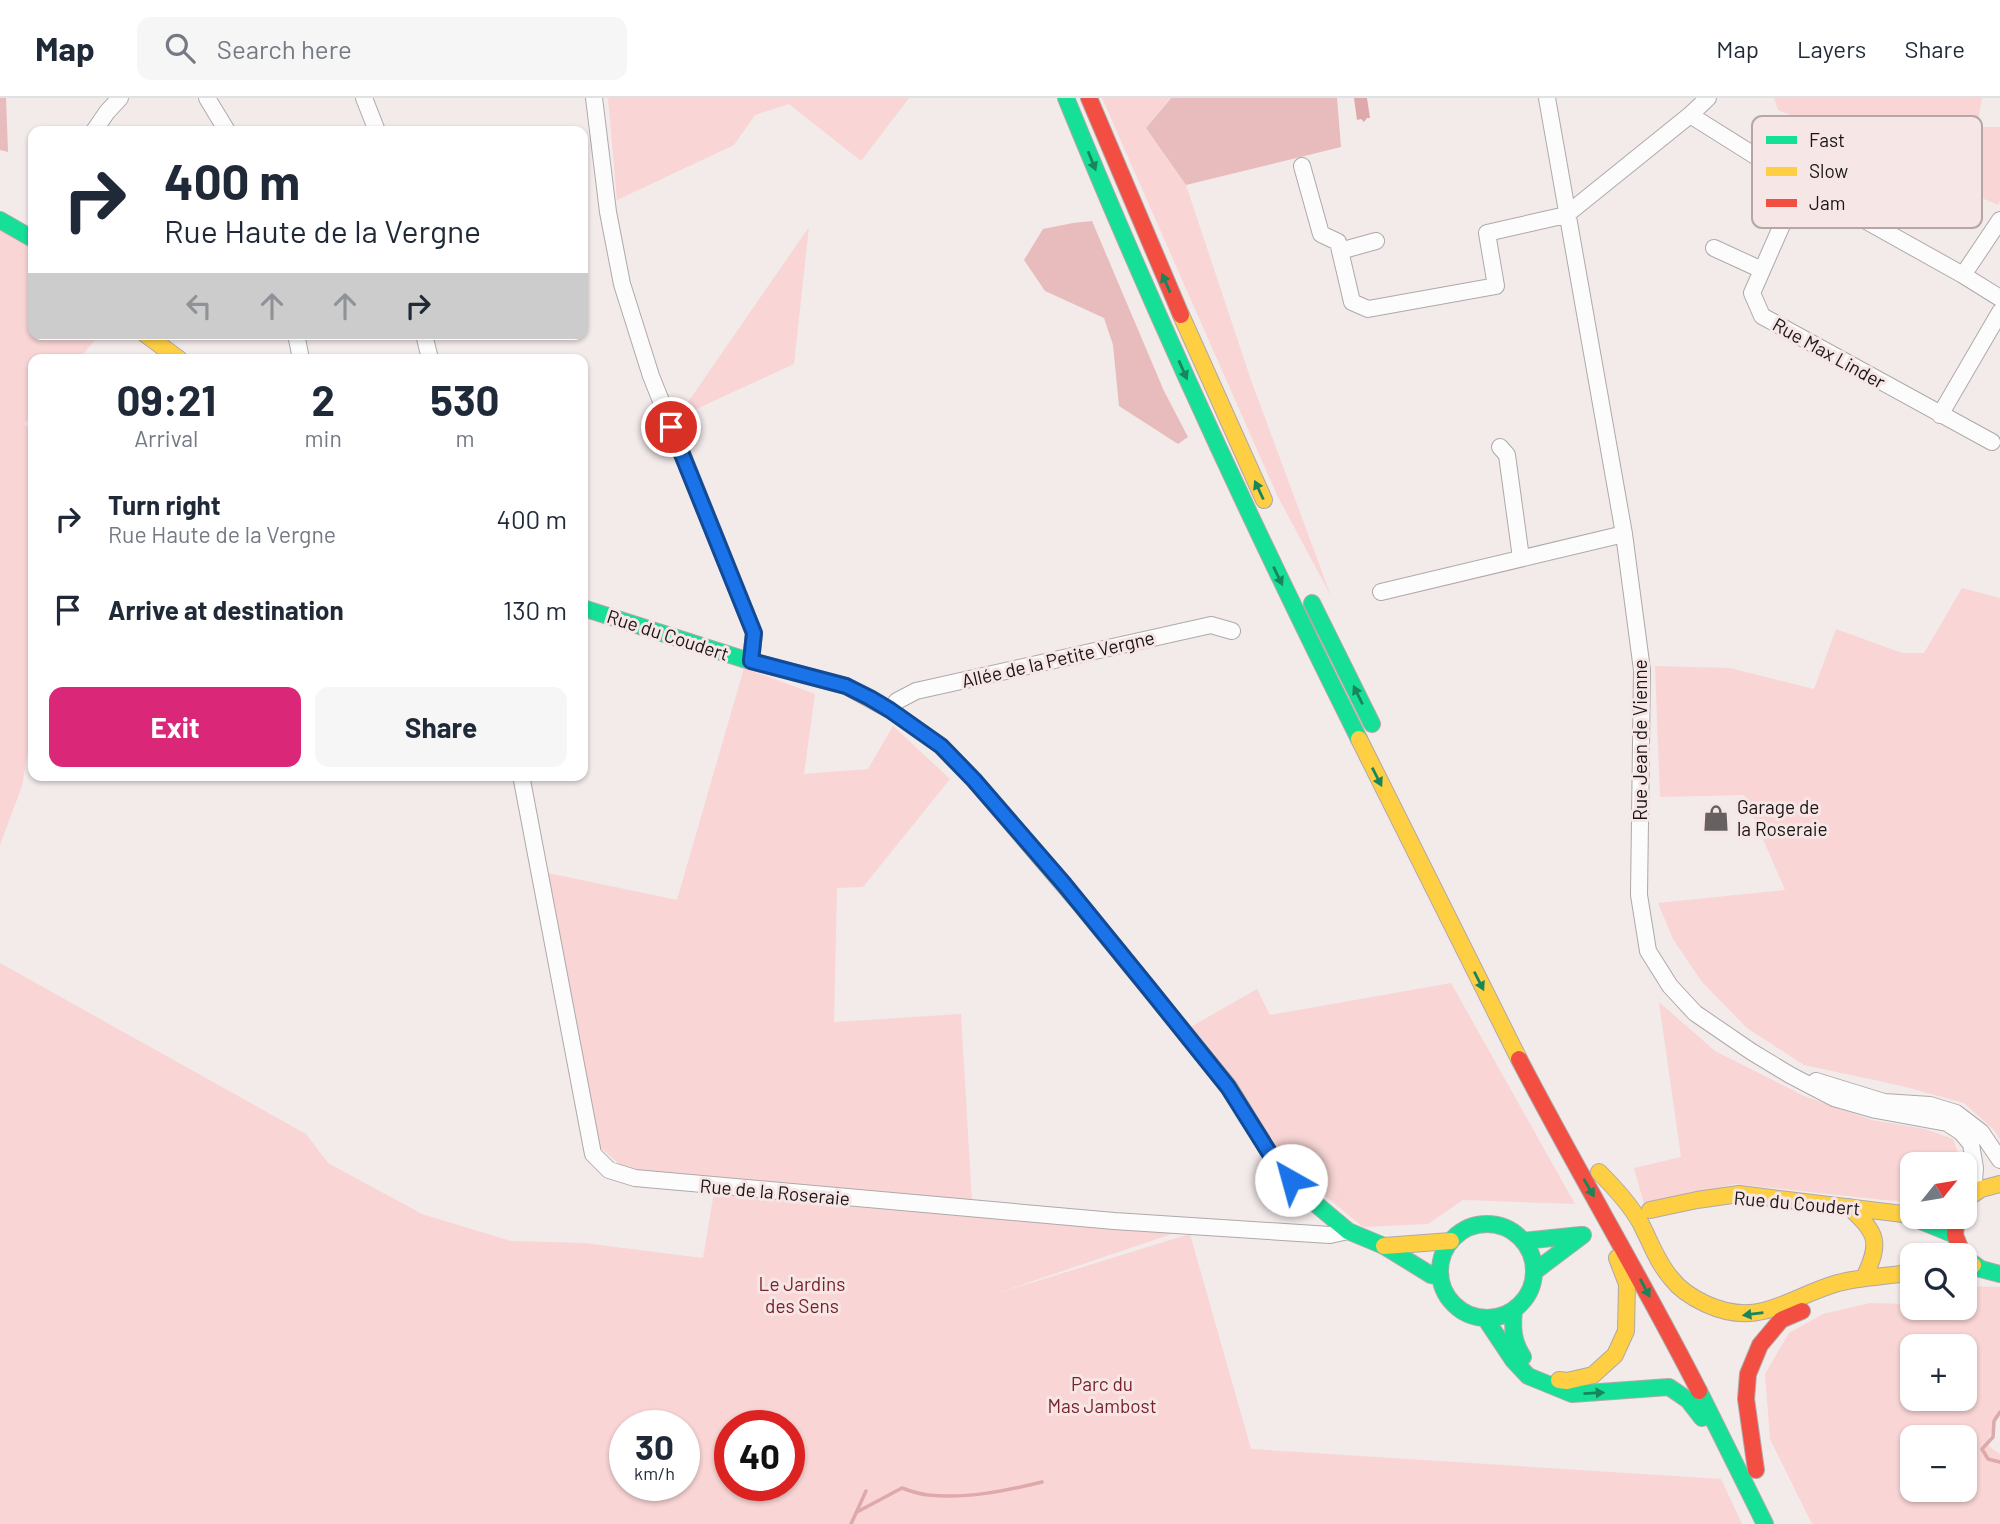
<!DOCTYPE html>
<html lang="en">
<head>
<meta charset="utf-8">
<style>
	:root { --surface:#fff; --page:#f6f6f7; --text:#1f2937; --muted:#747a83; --line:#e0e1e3; --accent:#db2777 }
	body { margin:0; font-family:Barlow,sans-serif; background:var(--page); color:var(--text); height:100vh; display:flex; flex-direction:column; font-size:26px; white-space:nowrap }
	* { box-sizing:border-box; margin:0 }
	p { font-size:23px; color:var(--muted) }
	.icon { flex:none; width:38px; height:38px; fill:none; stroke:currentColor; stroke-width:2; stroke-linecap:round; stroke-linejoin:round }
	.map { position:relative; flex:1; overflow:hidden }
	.details { position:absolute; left:28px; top:256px; width:560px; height:427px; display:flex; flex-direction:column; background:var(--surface); border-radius:14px; box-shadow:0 2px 5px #0004 }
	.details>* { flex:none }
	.banner { position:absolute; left:28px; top:28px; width:560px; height:214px; border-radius:14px; box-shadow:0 2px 5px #0004; background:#fff; color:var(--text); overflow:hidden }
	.needle { width:46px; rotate:60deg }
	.fabs { position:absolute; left:1900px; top:1054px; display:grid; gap:14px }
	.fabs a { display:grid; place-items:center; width:77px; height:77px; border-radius:14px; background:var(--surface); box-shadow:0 2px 5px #0004; font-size:35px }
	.speed { position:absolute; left:609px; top:1312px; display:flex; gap:14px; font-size:35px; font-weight:700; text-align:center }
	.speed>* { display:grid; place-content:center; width:91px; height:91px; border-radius:50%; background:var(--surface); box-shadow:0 2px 5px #0004; line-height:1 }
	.speed small { font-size:18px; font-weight:400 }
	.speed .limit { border:10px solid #d22; background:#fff; color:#111 }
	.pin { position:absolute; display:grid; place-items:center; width:60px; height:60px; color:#fff; margin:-30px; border:4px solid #fff; border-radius:50%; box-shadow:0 2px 7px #0007 }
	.me { position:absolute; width:77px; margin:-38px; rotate:322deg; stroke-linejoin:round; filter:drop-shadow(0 0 5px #0008) }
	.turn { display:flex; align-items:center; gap:24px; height:147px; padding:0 21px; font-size:32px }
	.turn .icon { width:91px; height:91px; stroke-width:2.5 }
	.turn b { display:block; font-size:49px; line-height:60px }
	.lanes { display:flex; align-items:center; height:66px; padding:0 21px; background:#0003; justify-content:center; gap:35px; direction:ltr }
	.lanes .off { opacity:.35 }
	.eta { display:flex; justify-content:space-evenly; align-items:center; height:119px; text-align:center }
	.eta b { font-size:42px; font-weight:700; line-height:49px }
	.button { display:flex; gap:14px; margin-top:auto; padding:14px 21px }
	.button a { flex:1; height:80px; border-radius:14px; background:var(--accent); color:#fff; font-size:28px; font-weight:700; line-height:80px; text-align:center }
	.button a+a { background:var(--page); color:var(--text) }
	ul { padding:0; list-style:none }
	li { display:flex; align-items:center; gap:21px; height:91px; padding:0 21px }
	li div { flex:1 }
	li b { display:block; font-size:26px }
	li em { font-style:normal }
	header { display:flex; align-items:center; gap:42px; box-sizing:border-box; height:98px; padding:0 35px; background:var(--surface); border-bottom:2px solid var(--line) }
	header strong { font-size:33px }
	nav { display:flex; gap:38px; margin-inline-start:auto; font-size:24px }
	.search { width:490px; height:63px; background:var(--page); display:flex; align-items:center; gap:18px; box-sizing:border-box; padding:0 24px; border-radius:14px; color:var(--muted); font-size:26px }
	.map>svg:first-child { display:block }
	.green { fill:#f9d5d5; fill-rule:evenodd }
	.forest { fill:#e8bcbd }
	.water { fill:#dea9aa }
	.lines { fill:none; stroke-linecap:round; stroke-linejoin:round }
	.stream { stroke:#dea9aa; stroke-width:3.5 }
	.street-casing { stroke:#afa9a9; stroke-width:18 }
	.fast-casing { stroke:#afa9a9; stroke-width:18 }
	.slow-casing { stroke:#afa9a9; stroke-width:18 }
	.jam-casing { stroke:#afa9a9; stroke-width:18 }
	.street { stroke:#fdfcfc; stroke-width:16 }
	.fast { stroke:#16e098; stroke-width:16 }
	.slow { stroke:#ffcf43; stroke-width:16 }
	.jam { stroke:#f24e42; stroke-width:16 }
	.oneway { fill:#18855d }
	.route-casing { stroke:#114b97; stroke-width:18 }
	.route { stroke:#1a73e8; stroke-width:12 }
	.labels { text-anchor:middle; stroke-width:6; stroke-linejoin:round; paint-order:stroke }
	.street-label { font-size:19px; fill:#1b1515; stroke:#f7e6e6 }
	.poi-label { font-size:19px; fill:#1b1515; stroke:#f7e6e6; text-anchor:start }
	.park-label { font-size:19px; fill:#78222c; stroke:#f7e6e6 }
	.key { fill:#f7e6e6; stroke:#b5a7a7; stroke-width:2 }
	.key-label { font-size:19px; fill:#1b1515 }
</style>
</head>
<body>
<header>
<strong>Map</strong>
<div class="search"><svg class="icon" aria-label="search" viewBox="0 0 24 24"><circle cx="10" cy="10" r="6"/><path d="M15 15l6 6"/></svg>Search here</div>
<nav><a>Map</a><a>Layers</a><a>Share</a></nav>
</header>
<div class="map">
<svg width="2000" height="1426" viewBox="0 0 2000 1426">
	<rect width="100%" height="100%" fill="#f3eaea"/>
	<!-- green -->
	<path class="green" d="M 608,0 L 909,0 L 861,63 L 789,6 L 755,17 L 734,47 L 617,102 Z
		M 1102,0 L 1170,0 L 1146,30 L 1186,87 L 1252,285 L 1331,498 L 1277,397 Z
		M 1774,0 L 1982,0 L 1977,29 L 2000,29 L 2000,103 L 1998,107 L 1778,12 Z
		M 809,129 L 794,266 L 677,320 Z
		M 0,131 L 33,149 L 33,236 L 100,236 L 79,261 L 33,261 L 33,315 L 24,326 L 33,333 L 33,625 L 22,688 L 0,747 Z
		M 1962,490 L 2000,500 L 2000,1042 L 1994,1032 L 1964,1005 L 1902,988 L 1804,967 L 1747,930 L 1702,884 L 1673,841 L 1658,805 L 1785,792 L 1744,697 L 1660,699 L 1655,568 L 1730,570 L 1814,591 L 1836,531 L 1902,555 L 1924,555 Z
		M 744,570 L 815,596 L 804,676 L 868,671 L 893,628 L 950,681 L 863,789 L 837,790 L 834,924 L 961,916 L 972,1104 L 626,1072 L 600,1049 L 548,775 L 677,802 Z
		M 0,865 L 306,1036 L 328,1065 L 422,1116 L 511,1143 L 584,1145 L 703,1160 L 714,1094 L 1192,1129 L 992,1197 L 1190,1136 L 1251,1351 L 1721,1381 L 1742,1426 L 0,1426 ZM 625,1328 L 684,1328 L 684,1388 L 625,1388 ZM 730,1328 L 789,1328 L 789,1388 L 730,1388 Z
		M 1451,885 L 1575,1106 L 1463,1102 L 1428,1126 L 1363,1129 L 1307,1083 L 1280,1055 L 1189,930 L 1257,891 L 1270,917 Z
		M 1659,904 L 1715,953 L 1804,998 L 1872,1022 L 1925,1031 L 1953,1041 L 1962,1066 L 1913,1066 L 1912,1105 L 1735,1086 L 1644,1106 L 1634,1070 L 1681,1059 Z
		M 1965,1188 L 2000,1189 L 2000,1314 L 1986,1346 L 2000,1356 L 2000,1426 L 1812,1426 L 1770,1341 L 1765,1276 L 1789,1235 L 1823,1216 L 1870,1205 L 1913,1206 L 1913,1209 L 1965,1209 ZM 1913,1248 L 1965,1248 L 1965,1300 L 1913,1300 ZM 1913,1339 L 1965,1339 L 1965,1391 L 1913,1391 Z"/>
	<!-- forest -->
	<path class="forest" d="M 0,0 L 6,0 L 8,54 L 0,52 Z
		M 1171,0 L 1337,0 L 1341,49 L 1186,87 L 1146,30 Z
		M 1092,123 L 1164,293 L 1188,339 L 1178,346 L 1119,308 L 1113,247 L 1104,220 L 1045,193 L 1024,162 L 1043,131 L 1073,125 Z"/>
	<!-- water -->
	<path class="water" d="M 1354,0 L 1367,0 L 1370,20 L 1367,20 L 1364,24 L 1361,21 L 1357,22 Z"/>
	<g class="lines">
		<!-- stream -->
		<path class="stream" d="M 2000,1314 L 1994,1323 L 1993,1339 L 1982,1351 L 1988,1361 L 2000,1364
			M 857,1414 L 902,1390 C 910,1393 919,1396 928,1397 C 966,1401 1005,1393 1042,1384
			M 851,1426 L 866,1393"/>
		<defs>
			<path id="street" d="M 207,0 L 227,33
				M 364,0 L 377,33
				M 594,0 L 608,114 L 622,186 L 651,278 L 754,535 L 751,563
				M 1547,0 L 1624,436 L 1642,572 L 1639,797 L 1648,853 L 1670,888 L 1695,915 L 1752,954 L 1790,977 L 1834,1000 L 1876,1012 L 1947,1025 L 1961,1034 L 1971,1046 L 1975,1070 L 1973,1095
				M 1690,17 L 1800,86 L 1963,177 L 2000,200
				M 94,33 L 107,14 L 120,0
				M 1302,68 L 1321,136 L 1338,144 L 1352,204 L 1368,211 L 1496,188 L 1487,135 L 1566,117 L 1690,17 L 1708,0
				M 1800,86 L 1752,195 L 1762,218 L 1992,344
				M 1714,150 L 1762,172
				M 1340,153 L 1376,143
				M 1963,177 L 2000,122
				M 296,236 L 301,261
				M 424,236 L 430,261
				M 1940,317 L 2000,214
				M 1500,349 L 1507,357 L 1521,460
				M 1381,494 L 1624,436
				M 890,612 L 897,603 L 916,593 L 1211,527 L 1232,533
				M 521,677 L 593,1056 L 609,1072 L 635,1080 L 1114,1123 L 1330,1137 L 1348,1133
				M 1816,983 L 1884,1004 L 1930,1007 L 1956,1015 L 1981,1034 L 2000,1062"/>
			<path id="fast" d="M 1066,0 C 1155,218 1254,431 1359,641
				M 0,122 L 33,141
				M 1312,505 L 1372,626
				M 583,510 L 743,561 L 846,588 L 890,612 L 941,648 L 974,682 L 1084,811
				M 1261,1041 L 1272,1059 L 1291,1081 L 1311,1102 L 1348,1133 L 1384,1148 L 1431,1177 L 1440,1179
				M 1903,1116 L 1955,1137
				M1440 1173a47 47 0 1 1 94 0a47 47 0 1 1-94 0Z
				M 1523,1143 L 1581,1137
				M 1965,1160 L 1981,1171 L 2000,1176
				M 1534,1174 L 1583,1137
				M 1514,1212 C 1512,1230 1513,1244 1523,1259
				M 1485,1220 L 1513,1262 L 1528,1278 L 1572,1296 L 1669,1289 L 1688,1302 L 1702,1320
				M 1699,1293 L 1765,1426"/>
			<path id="slow" d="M 1181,217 L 1264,402
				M 145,236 L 179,261
				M 1359,641 L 1519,961
				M 1084,811 L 1229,989 L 1261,1041
				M 1599,1074 C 1614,1089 1629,1105 1640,1124 C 1650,1143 1657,1164 1671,1180 C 1680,1192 1693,1200 1706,1206 C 1760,1231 1788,1199 1838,1185 C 1863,1178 1888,1179 1913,1174
				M 1965,1102 L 1981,1091 L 2000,1086
				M 1849,1109 C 1878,1136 1881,1144 1864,1180
				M 1650,1112 L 1697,1102 L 1739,1096 L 1903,1116 L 1913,1115
				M 1384,1148 L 1451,1143
				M 1965,1171 L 1973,1167
				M 1559,1282 L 1567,1283 L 1593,1277 L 1615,1257 L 1626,1233 L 1627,1186 L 1617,1160"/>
			<path id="jam" d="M 1089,0 L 1181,217
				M 1519,961 C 1577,1073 1642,1181 1699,1293
				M 1957,1118 L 1955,1137 L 1963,1157
				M 1756,1372 L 1746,1301 L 1748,1276 L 1760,1247 L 1781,1222 L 1802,1213"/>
		</defs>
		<!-- street casing -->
		<use href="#street" class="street-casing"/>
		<!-- fast casing -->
		<use href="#fast" class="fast-casing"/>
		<!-- slow casing -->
		<use href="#slow" class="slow-casing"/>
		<!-- jam casing -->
		<use href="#jam" class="jam-casing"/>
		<!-- street -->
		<use href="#street" class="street"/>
		<!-- fast -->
		<use href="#fast" class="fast"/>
		<!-- slow -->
		<use href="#slow" class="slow"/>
		<!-- jam -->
		<use href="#jam" class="jam"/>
	</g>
	<!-- one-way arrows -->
	<defs><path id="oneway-solid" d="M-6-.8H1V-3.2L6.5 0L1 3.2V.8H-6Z" transform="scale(1.75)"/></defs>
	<g class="oneway">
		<use href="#oneway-solid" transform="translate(1092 63) rotate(68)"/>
		<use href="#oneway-solid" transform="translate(1166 185) rotate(-114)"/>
		<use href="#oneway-solid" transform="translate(1183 272) rotate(66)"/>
		<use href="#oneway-solid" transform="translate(1259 392) rotate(-115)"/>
		<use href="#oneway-solid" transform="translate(1278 478) rotate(64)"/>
		<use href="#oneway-solid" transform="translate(1358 597) rotate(-116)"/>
		<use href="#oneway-solid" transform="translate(1377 679) rotate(63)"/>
		<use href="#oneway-solid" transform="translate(1479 883) rotate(63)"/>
		<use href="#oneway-solid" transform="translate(1589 1090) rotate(60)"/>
		<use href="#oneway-solid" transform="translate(1645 1190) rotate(62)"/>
		<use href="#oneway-solid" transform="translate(1753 1216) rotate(173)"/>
		<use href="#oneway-solid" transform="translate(1594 1295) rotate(-3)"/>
	</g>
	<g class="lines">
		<defs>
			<path id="route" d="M 671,329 L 754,535 L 751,563 L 846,588 L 870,600 L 890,612 L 941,648 L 974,682 L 1064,786 L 1147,888 L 1228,989 L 1272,1059 L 1291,1082"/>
		</defs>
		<!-- route casing -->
		<use href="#route" class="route-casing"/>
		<!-- route -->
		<use href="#route" class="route"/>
	</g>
	<!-- icons -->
	<defs>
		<symbol id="shop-bare" viewBox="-9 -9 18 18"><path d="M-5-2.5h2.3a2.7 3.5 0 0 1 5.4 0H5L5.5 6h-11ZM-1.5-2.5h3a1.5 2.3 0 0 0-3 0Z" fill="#676060" stroke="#f7e6e6" stroke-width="2.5" paint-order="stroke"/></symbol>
	</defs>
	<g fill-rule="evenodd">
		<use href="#shop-bare" x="1697" y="701" width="38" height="38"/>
	</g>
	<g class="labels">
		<!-- street labels -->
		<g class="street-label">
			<text transform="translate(1829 255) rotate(29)" y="7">Rue Max Linder</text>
			<text transform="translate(668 537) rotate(18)" y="7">Rue du Coudert</text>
			<text transform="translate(1058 561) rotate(-13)" y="7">Allée de la Petite Vergne</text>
			<text transform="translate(1640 642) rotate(-90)" y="7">Rue Jean de Vienne</text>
			<text transform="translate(775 1094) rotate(5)" y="7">Rue de la Roseraie</text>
			<text transform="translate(1797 1105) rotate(5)" y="7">Rue du Coudert</text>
		</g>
		<!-- poi labels -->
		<g class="poi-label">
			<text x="1737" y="716">Garage de<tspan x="1737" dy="22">la Roseraie</tspan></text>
		</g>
		<!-- park labels -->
		<g class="park-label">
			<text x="802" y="1193">Le Jardins<tspan x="802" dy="22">des Sens</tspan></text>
			<text x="1102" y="1293">Parc du<tspan x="1102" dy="22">Mas Jambost</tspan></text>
		</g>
	</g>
	<!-- legend -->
	<rect x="1752" y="18" width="230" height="112" rx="10" class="key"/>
	<rect x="1766" y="38" width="31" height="8" fill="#16e098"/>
	<rect x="1766" y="69" width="31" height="9" fill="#ffcf43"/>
	<rect x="1766" y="101" width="31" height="8" fill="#f24e42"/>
	<g class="key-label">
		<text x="1809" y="49">Fast</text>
		<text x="1809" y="80">Slow</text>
		<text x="1809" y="112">Jam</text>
	</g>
</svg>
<div class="fabs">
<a><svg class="needle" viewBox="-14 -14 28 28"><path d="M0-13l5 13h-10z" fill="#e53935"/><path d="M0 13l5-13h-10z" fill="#747a83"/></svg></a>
<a><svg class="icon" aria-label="search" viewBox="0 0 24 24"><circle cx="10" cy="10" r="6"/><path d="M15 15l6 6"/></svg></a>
<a>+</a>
<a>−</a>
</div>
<div class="speed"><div>30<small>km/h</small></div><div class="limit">40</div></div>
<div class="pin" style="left:671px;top:329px;background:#d93025"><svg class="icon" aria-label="arrive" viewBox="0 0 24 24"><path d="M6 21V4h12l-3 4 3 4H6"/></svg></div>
<svg class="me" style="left:1291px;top:1082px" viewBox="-20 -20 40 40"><circle r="19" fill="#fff"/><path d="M0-13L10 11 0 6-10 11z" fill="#1a73e8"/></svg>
<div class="banner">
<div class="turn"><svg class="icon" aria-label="right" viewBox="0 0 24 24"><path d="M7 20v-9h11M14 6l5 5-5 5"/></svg><div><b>400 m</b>Rue Haute de la Vergne</div></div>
<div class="lanes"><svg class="icon off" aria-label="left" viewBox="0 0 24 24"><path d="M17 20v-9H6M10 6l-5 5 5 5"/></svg><svg class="icon off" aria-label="ahead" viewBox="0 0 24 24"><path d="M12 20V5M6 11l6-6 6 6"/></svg><svg class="icon off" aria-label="ahead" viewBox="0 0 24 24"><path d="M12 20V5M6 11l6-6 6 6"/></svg><svg class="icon" aria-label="right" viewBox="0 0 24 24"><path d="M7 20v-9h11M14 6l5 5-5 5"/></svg></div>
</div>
<section class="details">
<div class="eta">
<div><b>09:21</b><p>Arrival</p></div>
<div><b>2</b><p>min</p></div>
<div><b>530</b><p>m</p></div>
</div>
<ul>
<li><svg class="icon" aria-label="right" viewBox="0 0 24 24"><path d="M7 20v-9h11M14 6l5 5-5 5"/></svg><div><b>Turn right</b><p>Rue Haute de la Vergne</p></div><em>400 m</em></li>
<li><svg class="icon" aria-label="arrive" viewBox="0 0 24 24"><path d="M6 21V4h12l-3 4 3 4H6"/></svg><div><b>Arrive at destination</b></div><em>130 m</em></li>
</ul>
<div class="button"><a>Exit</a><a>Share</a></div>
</section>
</div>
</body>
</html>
